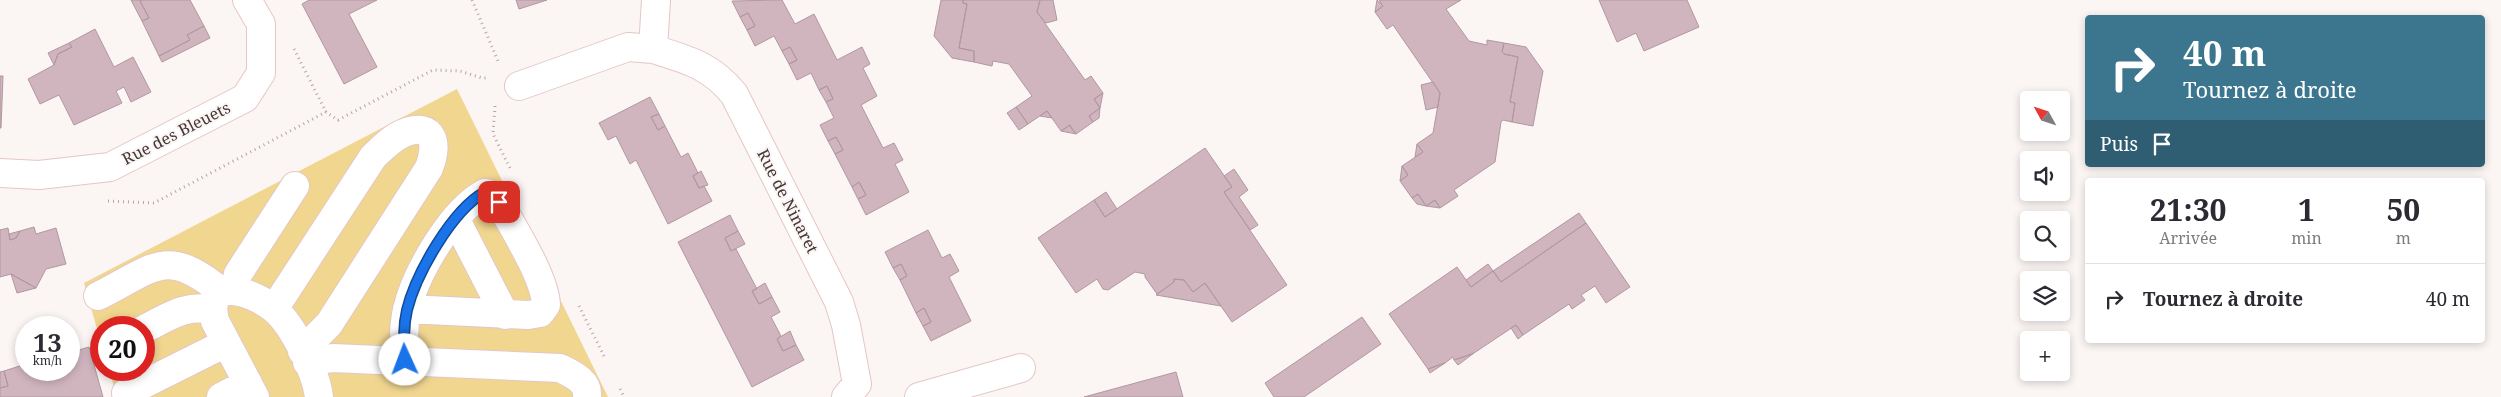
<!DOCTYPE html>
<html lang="fr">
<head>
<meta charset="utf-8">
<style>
	:root { --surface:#fff; --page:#f2f2f3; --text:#2b2b33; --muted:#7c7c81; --line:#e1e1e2 }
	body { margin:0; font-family:"Noto Serif",serif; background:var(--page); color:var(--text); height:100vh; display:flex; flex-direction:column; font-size:19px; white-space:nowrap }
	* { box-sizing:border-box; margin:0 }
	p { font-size:16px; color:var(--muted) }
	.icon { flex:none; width:28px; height:28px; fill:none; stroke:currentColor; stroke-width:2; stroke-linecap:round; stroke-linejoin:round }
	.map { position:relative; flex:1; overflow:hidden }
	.side { position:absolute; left:2085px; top:178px; width:400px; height:165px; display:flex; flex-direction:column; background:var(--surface); border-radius:5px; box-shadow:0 2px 8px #0003 }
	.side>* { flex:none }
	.top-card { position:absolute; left:2085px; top:15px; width:400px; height:152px; border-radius:5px; box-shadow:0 2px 8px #0003; background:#3b758e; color:#fff; overflow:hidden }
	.needle { width:32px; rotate:310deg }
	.controls { position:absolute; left:2020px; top:91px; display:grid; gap:10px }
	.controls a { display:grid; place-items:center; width:50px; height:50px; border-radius:5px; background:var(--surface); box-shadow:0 2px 8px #0003; font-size:25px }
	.speed { position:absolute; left:15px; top:316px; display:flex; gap:10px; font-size:25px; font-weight:700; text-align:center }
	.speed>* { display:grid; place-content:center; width:65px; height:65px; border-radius:50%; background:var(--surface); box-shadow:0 2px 8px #0003; line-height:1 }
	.speed small { font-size:12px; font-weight:400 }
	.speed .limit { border:8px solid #d22; background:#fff; color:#111 }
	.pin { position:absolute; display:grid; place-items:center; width:42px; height:42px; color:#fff; margin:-21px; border-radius:10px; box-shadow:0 2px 8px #0006 }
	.me { position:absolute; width:55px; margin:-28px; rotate:358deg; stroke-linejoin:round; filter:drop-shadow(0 0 4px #0008) }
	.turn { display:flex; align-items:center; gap:18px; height:105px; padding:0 15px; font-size:22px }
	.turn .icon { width:65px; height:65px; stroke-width:2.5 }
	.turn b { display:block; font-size:35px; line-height:42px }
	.then { display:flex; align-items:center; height:48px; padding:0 15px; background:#0003; gap:10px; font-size:19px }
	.eta { display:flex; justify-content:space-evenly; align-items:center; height:85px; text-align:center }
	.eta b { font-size:30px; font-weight:700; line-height:35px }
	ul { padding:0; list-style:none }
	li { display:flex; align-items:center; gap:15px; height:70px; padding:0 15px; border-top:1px solid var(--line) }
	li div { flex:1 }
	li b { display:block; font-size:19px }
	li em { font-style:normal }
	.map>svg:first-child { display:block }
	.green { fill:#f1d690 }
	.building { fill:#d0b5bf; stroke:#b197a1 }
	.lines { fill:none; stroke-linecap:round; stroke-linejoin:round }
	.minor-casing { stroke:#e4c7c4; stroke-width:30 }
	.path { stroke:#b0a7a6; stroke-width:3; stroke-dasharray:1 4; stroke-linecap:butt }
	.minor { stroke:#fff; stroke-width:28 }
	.route-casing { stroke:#114b97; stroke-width:12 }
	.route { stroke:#1a73e8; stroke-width:9 }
	.labels { text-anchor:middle; stroke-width:4; stroke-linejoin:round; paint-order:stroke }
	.street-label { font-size:16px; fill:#453938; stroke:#fbf5f4 }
</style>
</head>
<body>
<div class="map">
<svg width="2501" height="397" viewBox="0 0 2501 397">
	<rect width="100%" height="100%" fill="#fbf5f4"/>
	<!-- green -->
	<path class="green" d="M 457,89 L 608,397 L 117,397 L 109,370 L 144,370 L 144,328 L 101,328 L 101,343 L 84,283 Z"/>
	<!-- building -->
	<path class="building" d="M 131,0 L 142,0 L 140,1 L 149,18 L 142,21 Z
		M 142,0 L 190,0 L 204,26 L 187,35 L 190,40 L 159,56 L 142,21 L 149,18 L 140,1 Z
		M 309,0 L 377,0 L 349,14 L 377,67 L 344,84 L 302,4 Z
		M 516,0 L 547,0 L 519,9 Z
		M 782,0 L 795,24 L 814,14 L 837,60 L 862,47 L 870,64 L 863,68 L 877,96 L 861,105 L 883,148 L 894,143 L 903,160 L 895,164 L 909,192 L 866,215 L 858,199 L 866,195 L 859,182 L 852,187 L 835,154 L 843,150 L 836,137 L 828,141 L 820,125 L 834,118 L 826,102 L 833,99 L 827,86 L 819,90 L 811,73 L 797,80 L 789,64 L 797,60 L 790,47 L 782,51 L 774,36 L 755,46 L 747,30 L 755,26 L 748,13 L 740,17 L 732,1 Z
		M 941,0 L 963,0 L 963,3 L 967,4 L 959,48 L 974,51 L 974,62 L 952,58 L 934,36 Z
		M 963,0 L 1040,0 L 1037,12 L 1085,80 L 1091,76 L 1103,93 L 1094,99 L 1100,108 L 1089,116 L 1093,122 L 1076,134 L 1070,125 L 1061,131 L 1047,111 L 1028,124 L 1016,107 L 1032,96 L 1009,64 L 993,61 L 992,66 L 974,62 L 974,51 L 959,48 L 967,4 L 963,3 Z
		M 1040,0 L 1053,0 L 1057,20 L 1046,23 L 1037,12 Z
		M 1377,0 L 1383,6 L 1375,12 Z
		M 1379,0 L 1461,0 L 1446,9 L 1469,41 L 1487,45 L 1487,40 L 1504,43 L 1502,52 L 1504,54 L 1518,57 L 1510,102 L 1515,103 L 1512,122 L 1503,120 L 1501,122 L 1495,162 L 1454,190 L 1458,196 L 1440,208 L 1435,200 L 1426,206 L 1418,194 L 1412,198 L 1400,181 L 1408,175 L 1402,166 L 1423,152 L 1417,144 L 1433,133 L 1440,93 L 1393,25 L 1387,29 L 1375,12 L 1383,6 Z
		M 1599,0 L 1687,0 L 1699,27 L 1644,51 L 1636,33 L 1617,42 Z
		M 748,13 L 755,26 L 747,30 L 740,17 Z
		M 204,26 L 210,38 L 162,62 L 159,56 L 190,40 L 187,35 Z
		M 95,29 L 114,67 L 133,57 L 151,92 L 131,102 L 124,87 L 116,91 L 122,103 L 74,125 L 59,95 L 40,104 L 28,79 L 54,65 L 58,54 L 72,47 L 69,43 Z
		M 69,43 L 72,47 L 58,54 L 54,65 L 48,53 Z
		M 1504,43 L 1526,47 L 1543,71 L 1533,126 L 1512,122 L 1515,103 L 1510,102 L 1518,57 L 1504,54 L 1502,52 Z
		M 790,47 L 797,60 L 789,64 L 782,51 Z
		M 0,76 L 3,76 L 1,128 L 0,128 Z
		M 1433,82 L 1440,93 L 1438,107 L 1426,110 L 1421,85 Z
		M 827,86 L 833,99 L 826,102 L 819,90 Z
		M 1103,93 L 1100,108 L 1094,99 Z
		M 650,97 L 659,114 L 651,117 L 658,130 L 665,126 L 681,157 L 688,153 L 698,173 L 693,176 L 699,188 L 704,186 L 712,201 L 668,224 L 636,160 L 630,164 L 616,136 L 608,140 L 599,123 Z
		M 1016,107 L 1028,124 L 1019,130 L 1007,113 Z
		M 1100,108 L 1099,118 L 1093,122 L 1089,116 Z
		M 1047,111 L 1052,118 L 1040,116 L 1044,113 Z
		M 659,114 L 665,126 L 658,130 L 651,117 Z
		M 1070,125 L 1071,128 L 1076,134 L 1061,131 Z
		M 836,137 L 843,150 L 835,154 L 828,141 Z
		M 1417,144 L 1423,152 L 1415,157 Z
		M 1205,148 L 1232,187 L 1224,192 L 1287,285 L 1232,322 L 1205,283 L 1193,292 L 1184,280 L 1174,279 L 1174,282 L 1157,294 L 1145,277 L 1145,274 L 1135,272 L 1108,290 L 1103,289 L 1097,279 L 1076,293 L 1038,238 L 1094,200 L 1105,217 Z
		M 1402,166 L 1408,175 L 1400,181 Z
		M 1234,169 L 1248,190 L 1239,197 L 1258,225 L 1250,230 L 1224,192 L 1232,187 L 1224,176 Z
		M 701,171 L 708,185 L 699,188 L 693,176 Z
		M 859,182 L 866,195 L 858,199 L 852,187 Z
		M 1106,192 L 1117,209 L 1105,217 L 1094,200 Z
		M 1418,194 L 1426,206 L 1417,204 L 1412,198 Z
		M 1435,200 L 1440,208 L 1426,206 Z
		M 1579,213 L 1586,223 L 1501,282 L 1493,271 Z
		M 730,215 L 738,231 L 725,238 L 731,251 L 736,249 L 757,289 L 752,291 L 759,304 L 772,297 L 780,312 L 771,317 L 781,336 L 777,339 L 783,351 L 796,345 L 804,360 L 752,387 L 678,242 Z
		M 1586,223 L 1630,287 L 1606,303 L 1595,286 L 1581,295 L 1585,300 L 1572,309 L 1569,304 L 1523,335 L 1516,325 L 1474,353 L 1454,360 L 1453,357 L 1445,363 L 1428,369 L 1389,314 L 1457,267 L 1471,287 L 1493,271 L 1501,282 Z
		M 34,227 L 36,234 L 56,228 L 66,264 L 46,269 L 36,288 L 11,274 L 0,277 L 0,230 L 8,228 L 10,240 L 16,238 L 20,231 Z
		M 928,230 L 942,258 L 950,254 L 959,271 L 949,277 L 971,321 L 931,341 L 923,326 L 931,322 L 924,308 L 916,313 L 900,280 L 907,276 L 901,264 L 893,268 L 885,252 Z
		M 20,231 L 16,238 L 10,240 L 9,234 Z
		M 738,231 L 745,244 L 731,251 L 725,238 Z
		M 901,264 L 907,276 L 900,280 L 893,268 Z
		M 1488,264 L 1493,271 L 1471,287 L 1466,280 Z
		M 11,274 L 36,288 L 17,293 Z
		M 1174,279 L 1184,280 L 1193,292 L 1205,283 L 1221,306 L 1156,295 L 1174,282 Z
		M 765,283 L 772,297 L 759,304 L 752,291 Z
		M 924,308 L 931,322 L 923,326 L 916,313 Z
		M 1362,317 L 1381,344 L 1304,397 L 1274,397 L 1265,383 Z
		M 1516,325 L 1523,335 L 1518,339 L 1511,328 Z
		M 790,331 L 796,345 L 783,351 L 777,339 Z
		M 89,347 L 103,397 L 0,397 L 0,388 L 8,386 L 4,371 L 26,364 L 26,370 L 69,370 L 69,353 Z
		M 1474,353 L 1458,365 L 1454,360 L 1467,356 Z
		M 1445,363 L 1430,373 L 1428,369 L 1439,365 Z
		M 4,371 L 8,386 L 0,388 L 0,372 Z
		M 1176,372 L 1183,397 L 1084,397 Z"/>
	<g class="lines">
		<defs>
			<path id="minor" d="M 656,0 L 653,49 C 688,60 710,65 734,94 L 839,302 L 846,325 L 857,384 L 846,397
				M 519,86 L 628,47 L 653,49
				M 0,173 L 39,175 L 110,167 L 245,98 L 261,73 L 261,24 L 247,0
				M 456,220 L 505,315
				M 234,290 L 238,274 L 295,186
				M 98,296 C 156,267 166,246 222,292
				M 274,309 L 373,157 C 382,148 392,138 404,133 C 435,121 438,145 429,168 L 329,324 L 302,351
				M 144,329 C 169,317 183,305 212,309
				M 405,360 C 404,343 403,327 407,310 C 415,274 452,210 485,193 L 492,195 L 499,202 C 513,228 545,277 546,305 L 540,313 L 528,315 L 407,309
				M 307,362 L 333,358 L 560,368 C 572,374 589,381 587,397
				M 126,393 L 226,343
				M 221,397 L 248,383
				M 255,397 L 215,321 C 204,275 252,291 274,309 C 293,325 316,372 319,397
				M 919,397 L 1021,368"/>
		</defs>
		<!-- minor casing -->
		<use href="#minor" class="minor-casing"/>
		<!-- path -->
		<path class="path" d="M 472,0 L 498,61
			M 294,49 L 326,112
			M 495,106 L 493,134 L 510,168
			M 108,201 L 154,203 L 326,112 L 338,120 L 433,70 L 460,71 L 482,78 L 489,78
			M 579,306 L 604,356
			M 620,389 L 624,397"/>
		<!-- minor -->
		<use href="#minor" class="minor"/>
	</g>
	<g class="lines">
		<defs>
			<path id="route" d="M 405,360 C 404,343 403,327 407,310 C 416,274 452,210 485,192 L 492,195 L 499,202"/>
		</defs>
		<!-- route casing -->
		<use href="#route" class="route-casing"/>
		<!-- route -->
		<use href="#route" class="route"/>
	</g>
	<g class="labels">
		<!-- street labels -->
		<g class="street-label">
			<text transform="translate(176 133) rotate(-27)" y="6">Rue des Bleuets</text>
			<text transform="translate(788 201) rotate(63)" y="6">Rue de Ninaret</text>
		</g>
	</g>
</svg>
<div class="controls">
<a><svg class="needle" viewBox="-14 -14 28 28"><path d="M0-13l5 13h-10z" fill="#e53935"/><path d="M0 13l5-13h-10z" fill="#7c7c81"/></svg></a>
<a><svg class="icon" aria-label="sound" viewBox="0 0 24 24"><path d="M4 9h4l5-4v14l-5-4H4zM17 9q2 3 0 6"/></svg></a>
<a><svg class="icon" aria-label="search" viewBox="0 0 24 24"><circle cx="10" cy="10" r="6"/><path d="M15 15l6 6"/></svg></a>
<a><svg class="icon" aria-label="layers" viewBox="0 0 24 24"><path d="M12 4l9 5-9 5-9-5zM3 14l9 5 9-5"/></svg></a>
<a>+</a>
</div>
<div class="speed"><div>13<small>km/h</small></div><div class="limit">20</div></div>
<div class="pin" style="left:499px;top:202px;background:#d93025"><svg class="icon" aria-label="arrive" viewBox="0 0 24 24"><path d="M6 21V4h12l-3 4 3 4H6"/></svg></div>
<svg class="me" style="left:405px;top:360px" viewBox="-20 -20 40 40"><circle r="19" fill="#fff"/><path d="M0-13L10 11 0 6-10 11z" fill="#1a73e8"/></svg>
<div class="top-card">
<div class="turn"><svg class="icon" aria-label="right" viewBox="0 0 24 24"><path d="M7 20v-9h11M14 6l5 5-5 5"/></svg><div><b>40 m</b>Tournez à droite</div></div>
<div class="then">Puis<svg class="icon" aria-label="arrive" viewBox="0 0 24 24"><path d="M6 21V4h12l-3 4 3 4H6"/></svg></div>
</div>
<section class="side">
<div class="eta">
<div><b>21:30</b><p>Arrivée</p></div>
<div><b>1</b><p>min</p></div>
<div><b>50</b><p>m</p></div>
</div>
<ul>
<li><svg class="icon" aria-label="right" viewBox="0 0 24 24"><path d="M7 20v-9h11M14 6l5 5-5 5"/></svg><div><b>Tournez à droite</b></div><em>40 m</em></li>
</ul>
</section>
</div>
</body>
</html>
